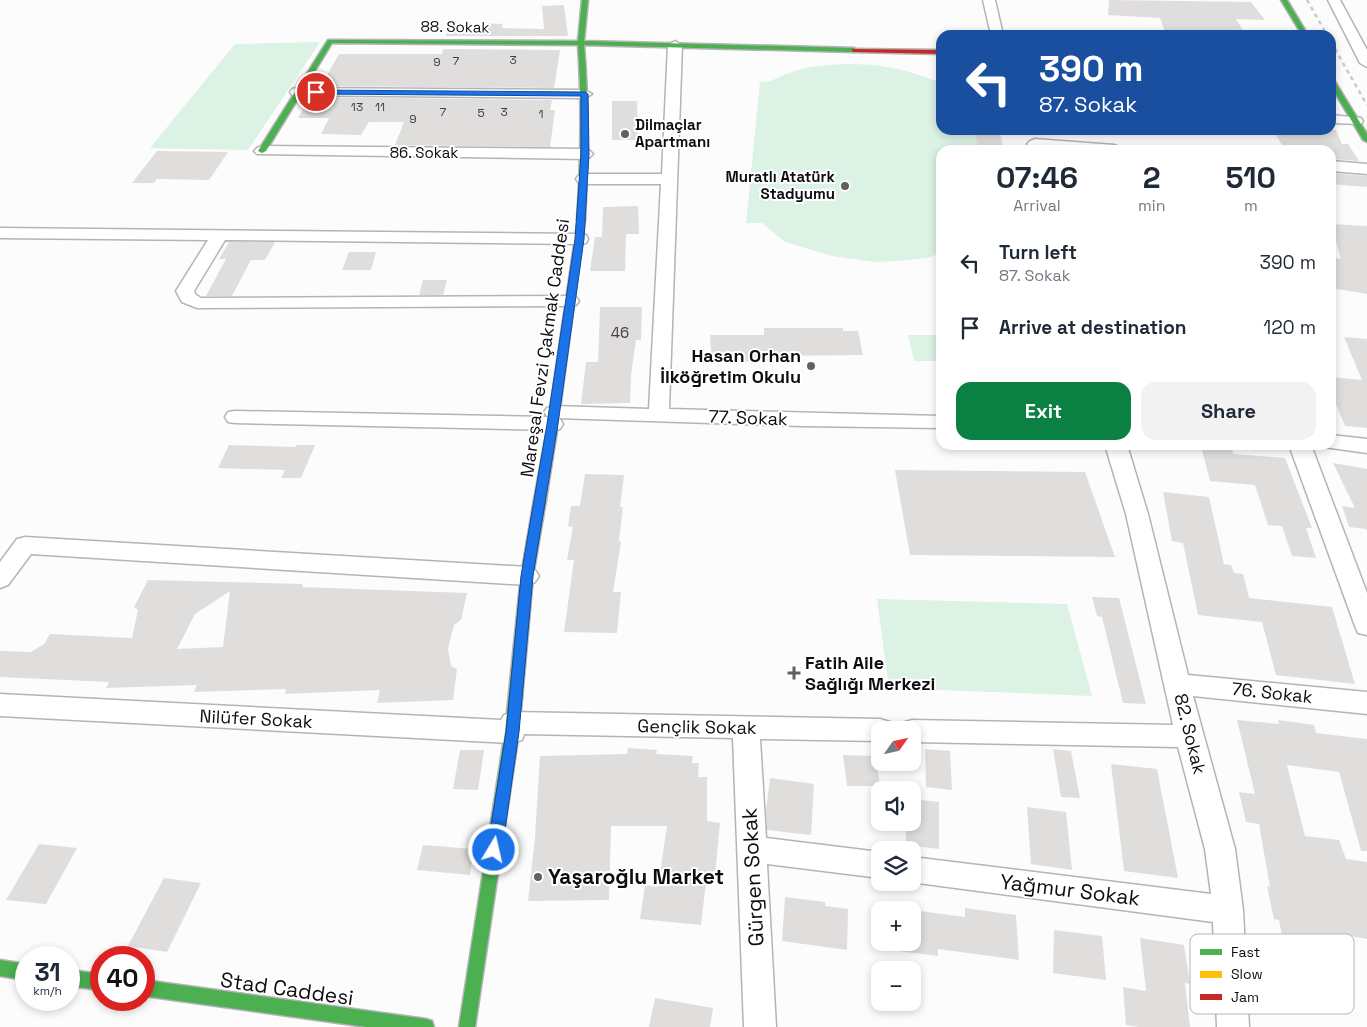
<!DOCTYPE html>
<html lang="en">
<head>
<meta charset="utf-8">
<style>
	:root { --surface:#fff; --page:#f2f2f3; --text:#1f2937; --muted:#747a83; --accent:#0b8043 }
	body { margin:0; font-family:"Space Grotesk",sans-serif; background:var(--page); color:var(--text); height:100vh; display:flex; flex-direction:column; font-size:19px; white-space:nowrap }
	* { box-sizing:border-box; margin:0 }
	p { font-size:16px; color:var(--muted) }
	.icon { flex:none; width:28px; height:28px; fill:none; stroke:currentColor; stroke-width:2; stroke-linecap:round; stroke-linejoin:round }
	.map { position:relative; flex:1; overflow:hidden }
	.sheet { position:absolute; left:936px; top:145px; width:400px; height:305px; display:flex; flex-direction:column; background:var(--surface); border-radius:15px; box-shadow:0 2px 8px #0003 }
	.sheet>* { flex:none }
	.banner { position:absolute; left:936px; top:30px; width:400px; height:105px; border-radius:15px; box-shadow:0 2px 8px #0003; background:#1a4fa0; color:#fff; overflow:hidden }
	.needle { width:32px; rotate:56deg }
	.buttons { position:absolute; left:871px; top:721px; display:grid; gap:10px }
	.buttons a { display:grid; place-items:center; width:50px; height:50px; border-radius:10px; background:var(--surface); box-shadow:0 2px 8px #0003; font-size:25px }
	.speed { position:absolute; left:15px; top:946px; display:flex; gap:10px; font-size:25px; font-weight:700; text-align:center }
	.speed>* { display:grid; place-content:center; width:65px; height:65px; border-radius:50%; background:var(--surface); box-shadow:0 2px 8px #0003; line-height:1 }
	.speed small { font-size:12px; font-weight:400 }
	.speed .limit { border:8px solid #d22; background:#fff; color:#111 }
	.pin { position:absolute; display:grid; place-items:center; width:42px; height:42px; color:#fff; margin:-21px; border:2px solid #fff; border-radius:50%; box-shadow:0 1px 5px #0007 }
	.me { position:absolute; width:55px; margin:-28px; rotate:9deg; stroke-linejoin:round; filter:drop-shadow(0 0 4px #0008) }
	.turn { display:flex; align-items:center; gap:18px; height:105px; padding:0 20px; font-size:22px }
	.turn .icon { width:65px; height:65px; stroke-width:2.5 }
	.turn b { display:block; font-size:35px; line-height:42px }
	.eta { display:flex; justify-content:space-evenly; align-items:center; height:85px; text-align:center }
	.eta b { font-size:30px; font-weight:800; line-height:35px }
	.button { display:flex; gap:10px; margin-top:auto; padding:10px 20px }
	.button a { flex:1; height:58px; border-radius:15px; background:var(--accent); color:#fff; font-size:20px; font-weight:800; line-height:58px; text-align:center }
	.button a+a { background:var(--page); color:var(--text) }
	ul { padding:0; list-style:none }
	li { display:flex; align-items:center; gap:15px; height:65px; padding:0 20px }
	li div { flex:1 }
	li b { display:block; font-size:19px }
	li em { font-style:normal }
	.map>svg:first-child { display:block }
	.green { fill:#dbf2e5 }
	.building { fill:#e0dedd; fill-rule:evenodd }
	.lines { fill:none; stroke-linecap:round; stroke-linejoin:round }
	.street-casing { stroke:#b4b4b7; stroke-width:3 }
	.fast-casing { stroke:#b4b4b7; stroke-width:3 }
	.slow-casing { stroke:#b4b4b7; stroke-width:3 }
	.jam-casing { stroke:#b4b4b7; stroke-width:3 }
	.street { fill:#fff; fill-rule:evenodd }
	.fast { fill:#4caf50; fill-rule:evenodd }
	.slow { fill:#ffc107; fill-rule:evenodd }
	.jam { fill:#c62828; fill-rule:evenodd }
	.rail { stroke:#c9c9c9; stroke-width:2.5; stroke-dasharray:4 4; stroke-linecap:butt }
	.route { fill:#1a73e8; stroke:#114b97 }
	.poi-dot { fill:#616063; stroke:#fff; stroke-width:2 }
	.labels { text-anchor:middle; stroke-width:4; stroke-linejoin:round; paint-order:stroke }
	.far-number-label { font-size:12px; fill:#424043 }
	.far-street-label { font-size:15px; fill:#0d0c10; stroke:#fff }
	.far-poi-label { font-size:15px; font-weight:bold; fill:#0d0c10; stroke:#fff; text-anchor:start }
	.number-label { font-size:15px; fill:#424043 }
	.street-label { font-size:18px; fill:#0d0c10; stroke:#fff }
	.poi-label { font-size:18px; font-weight:bold; fill:#0d0c10; stroke:#fff; text-anchor:end }
	.near-poi-label { font-size:21px; font-weight:bold; fill:#0d0c10; stroke:#fff; text-anchor:start }
	.near-street-label { font-size:21px; fill:#0d0c10; stroke:#fff }
	.key { fill:#fff; stroke:#b6b6b7; stroke-width:1 }
	.key-label { font-size:14px; fill:#0d0c10 }
</style>
</head>
<body>
<div class="map">
<svg width="1367" height="1027" viewBox="0 0 1367 1027">
	<rect width="100%" height="100%" fill="#fcfcfd"/>
	<!-- green -->
	<path class="green" d="M 320,42 L 248,150 L 150,148 L 235,44 Z
		M 845,64 C 882,64 907,69 941,83 L 941,130 L 1000,130 L 1004,150 L 941,150 L 941,253 L 927,258 L 897,261 L 875,262 L 832,256 L 785,242 L 762,223 L 746,223 L 760,82 C 774,82 777,77 789,73 C 807,66 826,65 845,64 Z
		M 908,335 L 941,335 L 941,361 L 914,361 Z
		M 877,599 L 1067,604 L 1092,696 L 889,688 Z"/>
	<!-- building -->
	<path class="building" d="M 1109,0 L 1251,2 L 1265,20 L 1236,19 L 1246,35 L 1166,35 L 1160,18 L 1108,15 Z
		M 564,5 L 568,36 L 446,36 L 448,27 L 481,26 L 482,23 L 503,24 L 502,28 L 544,29 L 542,6 Z
		M 443,49 L 560,50 L 554,88 L 316,86 L 317,84 L 322,84 L 339,54 L 442,54 Z
		M 310,97 L 552,100 L 550,110 L 555,110 L 550,147 L 395,145 L 404,122 L 369,122 L 361,135 L 321,134 L 329,118 L 298,118 Z
		M 612,101 L 637,101 L 638,140 L 612,140 Z
		M 974,130 L 999,130 L 1003,150 L 979,150 Z
		M 1273,130 L 1336,130 L 1342,144 L 1348,144 L 1359,161 L 1331,159 L 1331,150 L 1285,150 Z
		M 157,151 L 228,152 L 209,180 L 157,179 L 154,183 L 132,183 Z
		M 1331,173 L 1367,176 L 1367,187 L 1331,184 Z
		M 638,206 L 639,234 L 626,234 L 625,271 L 590,271 L 595,237 L 602,237 L 603,207 Z
		M 1331,224 L 1367,226 L 1367,294 L 1331,288 L 1331,257 L 1341,259 Z
		M 229,242 L 275,242 L 265,260 L 251,260 L 232,296 L 206,296 L 226,259 L 219,259 Z
		M 349,252 L 376,252 L 371,270 L 342,270 Z
		M 423,280 L 447,280 L 443,295 L 419,295 Z
		M 600,307 L 642,307 L 641,340 L 636,340 L 631,375 L 630,403 L 581,404 L 586,362 L 598,362 Z
		M 764,328 L 843,328 L 843,331 L 858,331 L 863,355 L 775,356 L 776,361 L 712,362 L 710,335 L 764,335 Z
		M 1344,337 L 1367,339 L 1367,428 L 1345,426 L 1331,392 L 1331,377 L 1362,380 Z
		M 229,445 L 295,447 L 296,445 L 315,445 L 301,478 L 281,478 L 285,470 L 218,468 Z
		M 1201,446 L 1232,449 L 1233,454 L 1285,458 L 1312,528 L 1306,528 L 1316,558 L 1292,556 L 1282,526 L 1268,525 L 1255,485 L 1210,481 Z
		M 1333,463 L 1367,469 L 1367,531 L 1366,529 L 1349,527 L 1342,506 L 1355,508 Z
		M 895,470 L 1085,472 L 1115,557 L 910,555 Z
		M 585,474 L 624,475 L 620,507 L 623,507 L 619,541 L 621,542 L 613,592 L 621,592 L 617,633 L 564,632 L 574,560 L 567,560 L 573,527 L 568,526 L 571,506 L 580,506 Z
		M 1163,492 L 1209,497 L 1224,564 L 1231,565 L 1234,573 L 1243,574 L 1249,598 L 1332,607 L 1355,684 L 1276,675 L 1262,622 L 1198,615 L 1183,543 L 1172,541 Z
		M 148,580 L 303,584 L 302,587 L 467,593 L 461,620 L 454,625 L 448,649 L 451,666 L 457,669 L 453,700 L 377,703 L 380,690 L 285,694 L 286,689 L 194,692 L 197,685 L 106,688 L 109,682 L 0,677 L 0,651 L 31,652 L 44,644 L 50,634 L 132,638 L 138,610 L 134,607 ZM 230,591 L 223,647 L 177,649 L 195,614 Z
		M 1092,597 L 1119,598 L 1146,704 L 1123,703 L 1102,617 L 1097,616 Z
		M 1237,720 L 1279,724 L 1278,720 L 1314,725 L 1316,733 L 1367,739 L 1367,851 L 1361,851 L 1339,772 L 1287,765 L 1305,836 L 1339,840 L 1346,859 L 1367,862 L 1367,939 L 1337,934 L 1351,995 L 1291,984 L 1279,920 L 1274,919 L 1267,886 L 1270,887 L 1259,824 L 1246,822 L 1239,792 L 1255,794 Z
		M 628,748 L 657,750 L 656,754 L 693,756 L 692,763 L 699,763 L 698,777 L 707,777 L 707,821 L 720,823 L 715,875 L 707,874 L 701,925 L 640,919 L 645,885 L 658,887 L 667,826 L 611,826 L 609,900 L 528,901 L 535,838 L 540,756 L 627,754 Z
		M 925,749 L 950,751 L 952,790 L 926,787 Z
		M 1053,749 L 1071,751 L 1080,798 L 1061,797 Z
		M 460,750 L 484,750 L 478,790 L 453,789 Z
		M 843,755 L 876,756 L 880,786 L 847,786 Z
		M 1111,764 L 1157,769 L 1178,878 L 1124,871 Z
		M 770,778 L 814,784 L 811,835 L 767,830 L 766,811 Z
		M 912,799 L 939,802 L 939,849 L 906,845 L 906,822 L 912,822 Z
		M 1027,807 L 1066,812 L 1072,870 L 1031,864 Z
		M 39,844 L 77,848 L 46,904 L 6,900 Z
		M 423,845 L 474,849 L 470,875 L 417,870 Z
		M 164,878 L 201,883 L 167,952 L 128,946 Z
		M 785,897 L 825,902 L 825,906 L 848,909 L 847,950 L 782,941 Z
		M 965,908 L 1016,915 L 1019,960 L 938,949 L 938,956 L 883,949 L 883,942 L 912,942 L 912,910 L 965,917 Z
		M 1054,930 L 1102,936 L 1106,980 L 1053,973 Z
		M 1140,938 L 1184,945 L 1190,984 L 1185,983 L 1190,1027 L 1138,1027 L 1126,1025 L 1123,987 L 1146,991 Z
		M 655,998 L 713,1008 L 710,1027 L 649,1027 Z"/>
	<g class="lines">
		<defs>
			<path id="street" d="M 983,0 L 995,0 L 1003,35 L 991,35 Z
				M 1328,0 L 1340,0 L 1367,50 L 1367,67 L 1360,63 Z
				M 675,41 L 682,45 L 669,409 L 941,416 L 941,428 L 803,426 L 556,418 L 560,419 L 563,424 L 560,429 L 553,430 L 235,423 L 228,422 L 225,417 L 228,412 L 235,411 L 551,417 L 547,416 L 544,412 L 547,408 L 554,406 L 649,409 L 661,184 L 584,184 L 578,182 L 576,179 L 578,176 L 584,174 L 662,174 L 668,45 Z
				M 297,88 L 585,90 L 592,94 L 585,98 L 292,95 L 290,92 L 292,89 Z
				M 1331,115 L 1361,118 L 1363,121 L 1361,124 L 1331,123 Z
				M 1035,139 L 1114,145 L 1119,147 L 1122,150 L 1055,150 L 1030,147 L 1027,144 L 1030,141 Z
				M 262,146 L 585,149 L 590,151 L 593,154 L 590,157 L 585,159 L 257,154 L 254,151 L 257,148 Z
				M 1331,161 L 1367,164 L 1367,174 L 1331,171 Z
				M 0,228 L 580,234 L 586,235 L 588,239 L 586,243 L 580,244 L 225,240 L 194,291 L 196,295 L 201,298 L 570,296 L 576,297 L 579,301 L 576,305 L 570,306 L 197,308 L 182,302 L 176,291 L 208,240 L 0,238 Z
				M 1331,435 L 1367,439 L 1367,453 L 1324,447 L 1322,445 L 1331,445 Z
				M 1105,445 L 1127,445 L 1148,514 L 1188,675 L 1367,692 L 1367,714 L 1193,696 L 1235,849 L 1243,910 L 1249,1027 L 1217,1027 L 1213,922 L 910,882 L 912,882 L 912,857 L 1211,894 L 1205,849 L 1178,747 L 912,742 L 912,730 L 899,730 L 902,723 L 912,720 L 1173,725 L 1126,514 Z
				M 1289,445 L 1311,445 L 1367,593 L 1367,635 L 1358,633 L 1355,626 Z
				M 25,537 L 527,567 L 535,570 L 539,576 L 535,582 L 527,585 L 31,554 L 8,585 L 0,588 L 0,562 L 17,539 Z
				M 0,694 L 501,720 L 504,715 L 513,712 L 880,719 L 890,722 L 893,730 L 880,730 L 880,741 L 760,739 L 766,838 L 880,852 L 880,878 L 767,864 L 776,1027 L 744,1027 L 733,738 L 524,734 L 522,740 L 512,743 L 0,716 Z"/>
			<path id="fast" d="M 582,0 L 588,0 L 584,41 L 854,48 L 857,50 L 854,52 L 584,45 C 589,104 588,161 585,220 L 581,222 L 577,220 C 581,161 582,104 578,45 L 332,43 L 266,151 L 262,153 L 258,151 L 328,40 L 578,41 Z
				M 1281,0 L 1287,0 L 1308,35 L 1302,35 Z
				M 1331,78 L 1334,80 L 1367,134 L 1367,142 L 1363,140 L 1331,86 Z
				M 540,496 L 546,500 L 533,576 L 519,732 L 475,1027 L 459,1027 L 505,732 L 521,576 L 534,500 Z
				M 0,960 L 26,964 L 26,980 L 0,976 Z
				M 69,970 L 101,974 L 101,990 L 69,986 Z
				M 144,980 L 426,1019 L 432,1021 L 434,1027 L 367,1027 L 144,996 Z"/>
			<path id="slow" d="M 578,218 L 581,218 L 585,220 L 558,424 L 546,500 L 540,504 L 534,500 L 548,424 Z"/>
			<path id="jam" d="M 852,49 L 941,50 L 941,54 L 854,52 L 852,51 Z"/>
		</defs>
		<!-- street casing -->
		<use href="#street" class="street-casing"/>
		<!-- fast casing -->
		<use href="#fast" class="fast-casing"/>
		<!-- slow casing -->
		<use href="#slow" class="slow-casing"/>
		<!-- jam casing -->
		<use href="#jam" class="jam-casing"/>
		<!-- street -->
		<use href="#street" class="street"/>
		<!-- fast -->
		<use href="#fast" class="fast"/>
		<!-- slow -->
		<use href="#slow" class="slow"/>
		<!-- jam -->
		<use href="#jam" class="jam"/>
		<!-- rail -->
		<path class="rail" d="M 1307,0 L 1327,35
			M 1331,42 L 1367,105"/>
	</g>
	<!-- route -->
	<path class="route" d="M 316,90 L 585,92 L 588,94 L 589,154 L 584,239 L 558,424 L 533,576 L 519,732 L 502,850 L 499,855 L 494,857 L 489,855 L 487,850 L 506,732 L 521,576 L 547,424 L 575,239 L 581,154 L 581,96 L 314,94 L 314,91 Z"/>
	<!-- markers -->
	<g class="poi-dot">
		<circle cx="625" cy="134" r="5"/>
		<circle cx="845" cy="186" r="5"/>
		<circle cx="811" cy="366" r="5"/>
		<path d="M791.5 665.5h5v5h5v5h-5v5h-5v-5h-5v-5h5z"/>
		<circle cx="538" cy="877" r="5"/>
	</g>
	<g class="labels">
		<!-- far-number labels -->
		<g class="far-number-label">
			<text x="513" y="64">3</text>
			<text x="456" y="65">7</text>
			<text x="437" y="66">9</text>
			<text x="357" y="111">13</text>
			<text x="380" y="111">11</text>
			<text x="443" y="116">7</text>
			<text x="504" y="116">3</text>
			<text x="481" y="117">5</text>
			<text x="541" y="118">1</text>
			<text x="413" y="123">9</text>
		</g>
		<!-- far-street labels -->
		<g class="far-street-label">
			<text transform="translate(455 27) rotate(1)" y="5">88. Sokak</text>
			<text x="424" y="158">86. Sokak</text>
		</g>
		<!-- far-poi labels -->
		<g class="far-poi-label">
			<text x="635" y="130">Dilmaçlar<tspan x="635" dy="17">Apartmanı</tspan></text>
			<text x="835" y="182" text-anchor="end">Muratlı Atatürk<tspan x="835" dy="17">Stadyumu</tspan></text>
		</g>
		<!-- number labels -->
		<g class="number-label">
			<text x="620" y="338">46</text>
		</g>
		<!-- street labels -->
		<g class="street-label">
			<text transform="translate(545 348) rotate(-82)" y="6">Mareşal Fevzi Çakmak Caddesi</text>
			<text transform="translate(748 418) rotate(2)" y="6">77. Sokak</text>
			<text transform="translate(1272 693) rotate(6)" y="6">76. Sokak</text>
			<text transform="translate(256 719) rotate(3)" y="6">Nilüfer Sokak</text>
			<text transform="translate(697 727) rotate(1)" y="6">Gençlik Sokak</text>
			<text transform="translate(1190 734) rotate(76)" y="6">82. Sokak</text>
		</g>
		<!-- poi labels -->
		<g class="poi-label">
			<text x="801" y="362">Hasan Orhan<tspan x="801" dy="21">İlköğretim Okulu</tspan></text>
			<text x="805" y="669" text-anchor="start">Fatih Aile<tspan x="805" dy="21">Sağlığı Merkezi</tspan></text>
		</g>
		<!-- near-poi labels -->
		<g class="near-poi-label">
			<text x="548" y="884">Yaşaroğlu Market</text>
		</g>
		<!-- near-street labels -->
		<g class="near-street-label">
			<text transform="translate(753 877) rotate(-93)" y="7">Gürgen Sokak</text>
			<text transform="translate(1070 890) rotate(7)" y="7">Yağmur Sokak</text>
			<text transform="translate(287 989) rotate(8)" y="7">Stad Caddesi</text>
		</g>
	</g>
	<!-- legend -->
	<rect x="1190" y="934" width="164" height="80" rx="8" class="key"/>
	<rect x="1200" y="949" width="22" height="6" fill="#4caf50"/>
	<rect x="1200" y="971" width="22" height="7" fill="#ffc107"/>
	<rect x="1200" y="994" width="22" height="6" fill="#c62828"/>
	<g class="key-label">
		<text x="1231" y="957">Fast</text>
		<text x="1231" y="979">Slow</text>
		<text x="1231" y="1002">Jam</text>
	</g>
</svg>
<div class="buttons">
<a><svg class="needle" viewBox="-14 -14 28 28"><path d="M0-13l5 13h-10z" fill="#e53935"/><path d="M0 13l5-13h-10z" fill="#747a83"/></svg></a>
<a><svg class="icon" aria-label="sound" viewBox="0 0 24 24"><path d="M4 9h4l5-4v14l-5-4H4zM17 9q2 3 0 6"/></svg></a>
<a><svg class="icon" aria-label="layers" viewBox="0 0 24 24"><path d="M12 4l9 5-9 5-9-5zM3 14l9 5 9-5"/></svg></a>
<a>+</a>
<a>−</a>
</div>
<div class="speed"><div>31<small>km/h</small></div><div class="limit">40</div></div>
<div class="pin" style="left:316px;top:92px;background:#d93025"><svg class="icon" aria-label="arrive" viewBox="0 0 24 24"><path d="M6 21V4h12l-3 4 3 4H6"/></svg></div>
<svg class="me" style="left:494px;top:850px" viewBox="-20 -20 40 40"><circle r="17" fill="#1a73e8" stroke="#fff" stroke-width="3"/><path d="M0-11L8 9 0 5-8 9z" fill="#fff"/></svg>
<div class="banner">
<div class="turn"><svg class="icon" aria-label="left" viewBox="0 0 24 24"><path d="M17 20v-9H6M10 6l-5 5 5 5"/></svg><div><b>390 m</b>87. Sokak</div></div>
</div>
<section class="sheet">
<div class="eta">
<div><b>07:46</b><p>Arrival</p></div>
<div><b>2</b><p>min</p></div>
<div><b>510</b><p>m</p></div>
</div>
<ul>
<li><svg class="icon" aria-label="left" viewBox="0 0 24 24"><path d="M17 20v-9H6M10 6l-5 5 5 5"/></svg><div><b>Turn left</b><p>87. Sokak</p></div><em>390 m</em></li>
<li><svg class="icon" aria-label="arrive" viewBox="0 0 24 24"><path d="M6 21V4h12l-3 4 3 4H6"/></svg><div><b>Arrive at destination</b></div><em>120 m</em></li>
</ul>
<div class="button"><a>Exit</a><a>Share</a></div>
</section>
</div>
</body>
</html>
